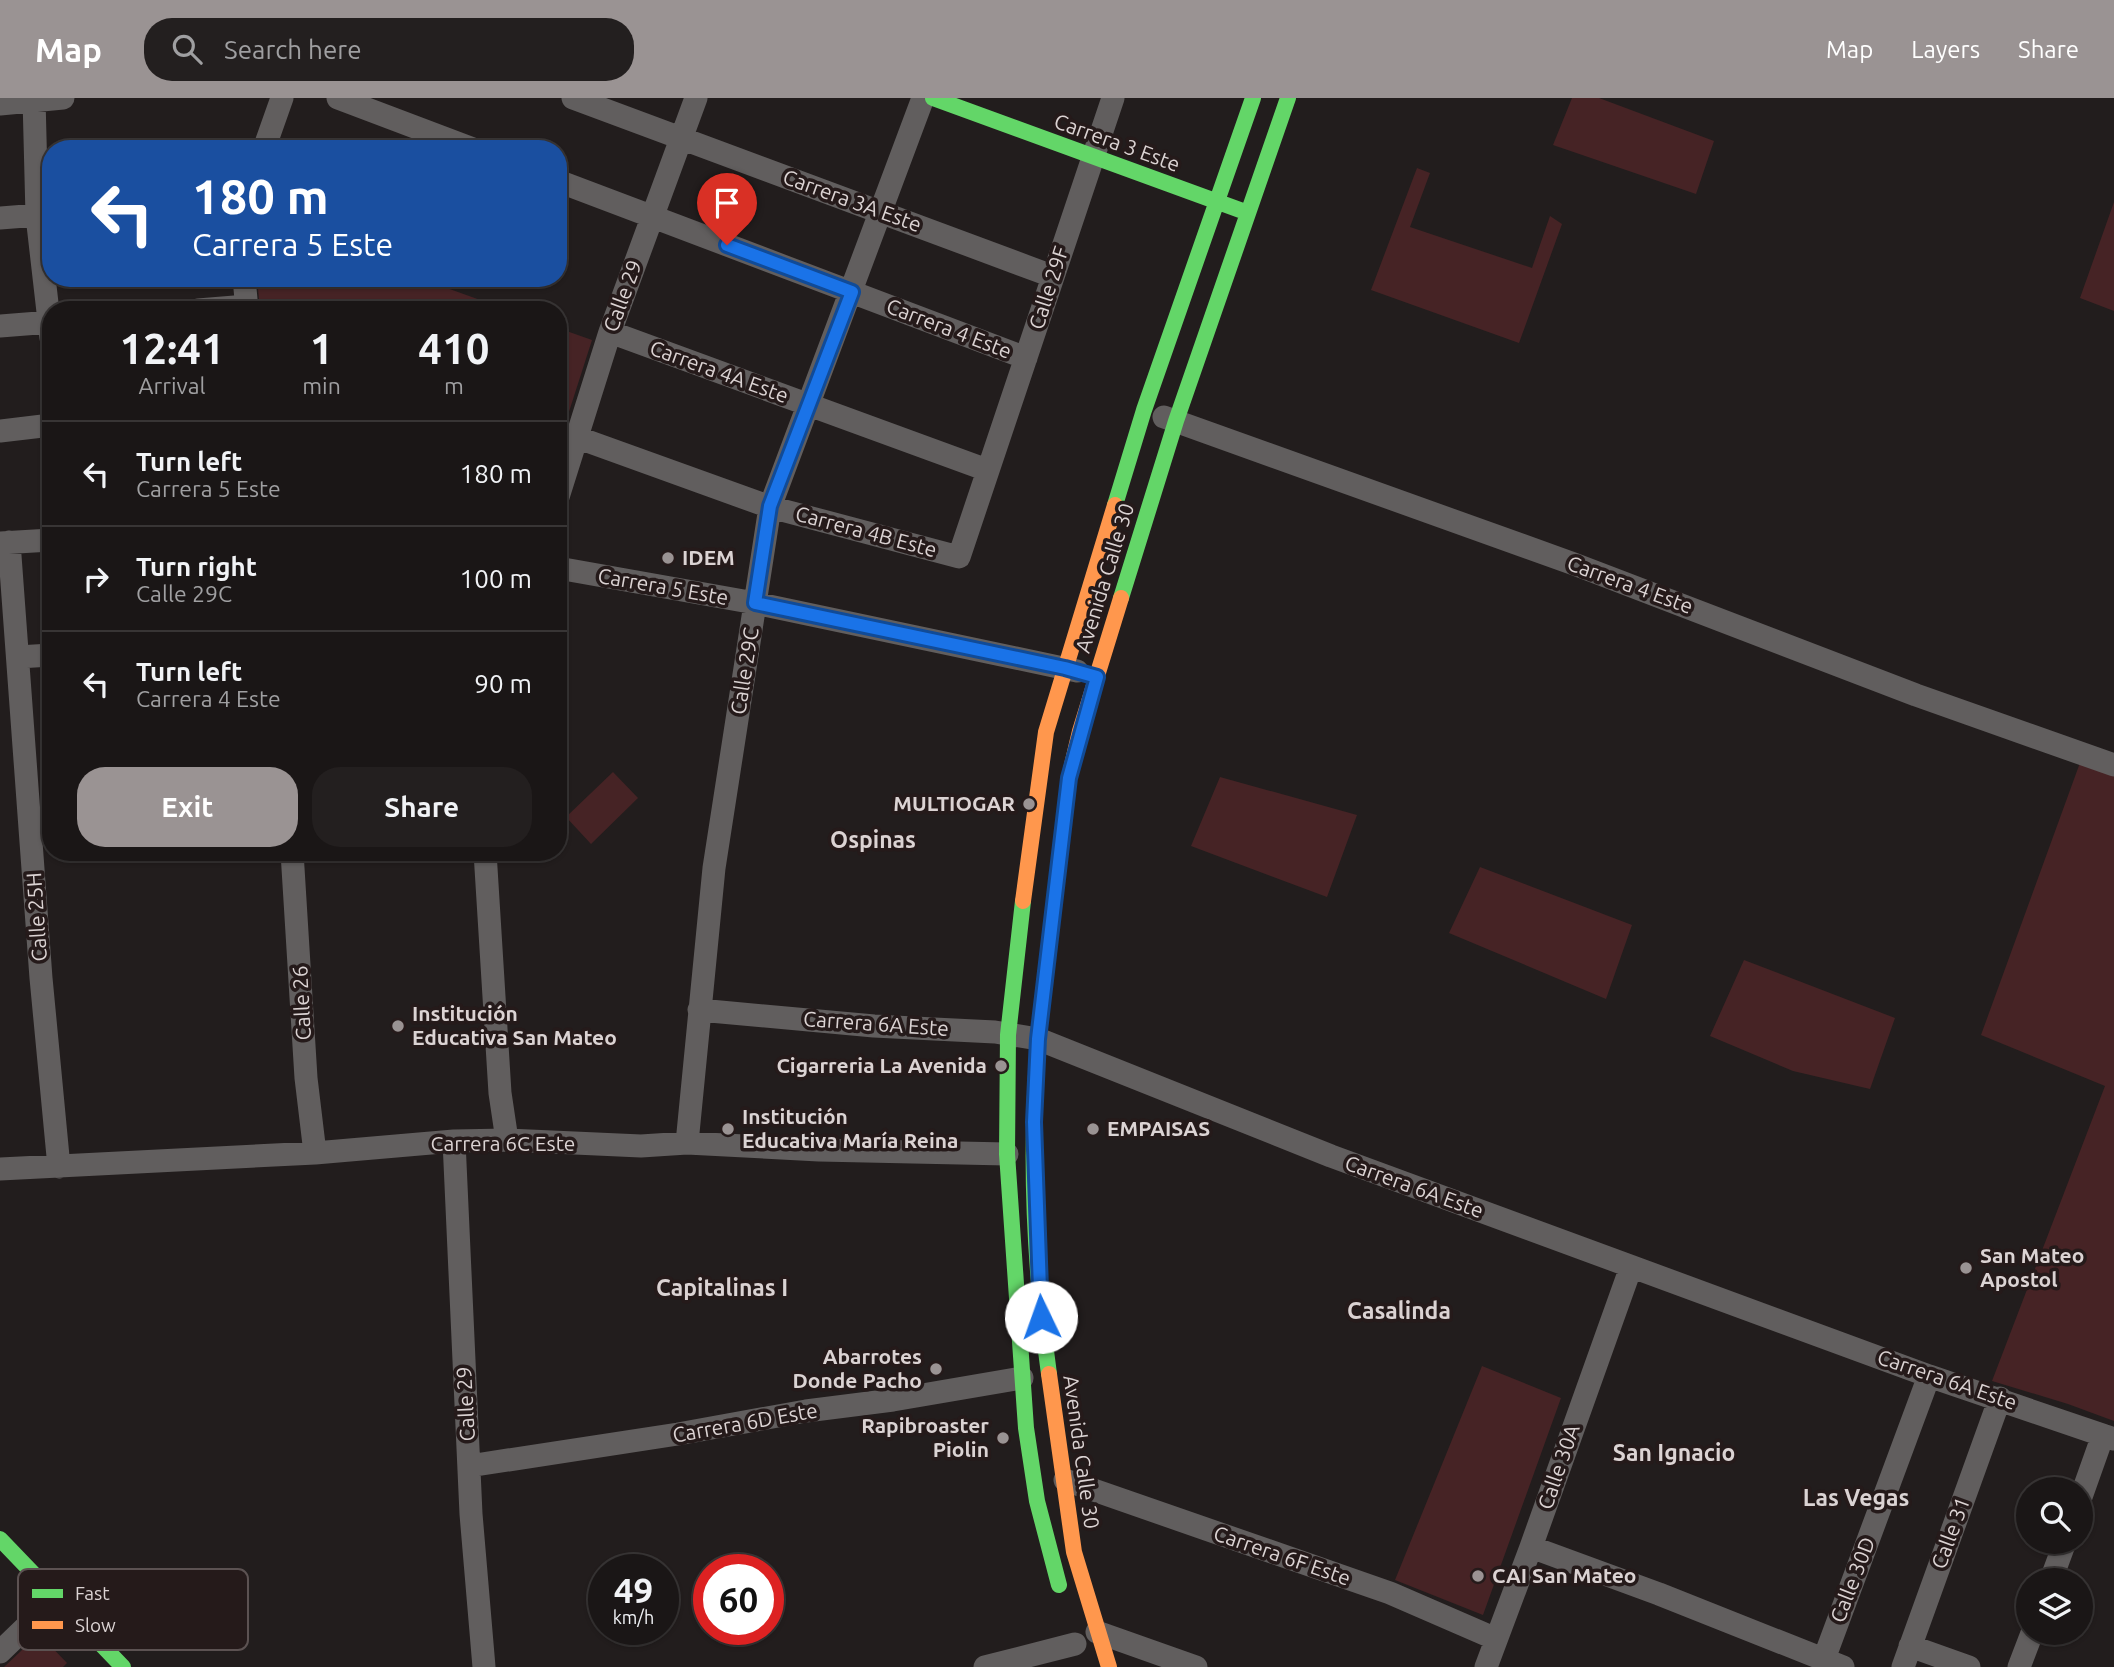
<!DOCTYPE html>
<html lang="en">
<head>
<meta charset="utf-8">
<style>
	:root { --surface:#1a1616; --page:#231f1f; --text:#f1f3f6; --muted:#9f9fa1; --line:#383535; --accent:#9a9393 }
	body { margin:0; font-family:Ubuntu,sans-serif; background:var(--page); color:var(--text); height:100vh; display:flex; flex-direction:column; font-size:26px; white-space:nowrap }
	* { box-sizing:border-box; margin:0 }
	p { font-size:23px; color:var(--muted) }
	.icon { flex:none; width:38px; height:38px; fill:none; stroke:currentColor; stroke-width:2; stroke-linecap:round; stroke-linejoin:round }
	.map { position:relative; flex:1; overflow:hidden }
	.sheet { position:absolute; left:42px; top:203px; width:525px; height:560px; display:flex; flex-direction:column; background:var(--surface); border-radius:28px; box-shadow:0 2px 5px #0004,0 0 0 2px var(--line) }
	.sheet>* { flex:none }
	.top-card { position:absolute; left:42px; top:42px; width:525px; height:147px; border-radius:28px; box-shadow:0 2px 5px #0004,0 0 0 2px var(--line); background:#1a4fa0; color:#fff; overflow:hidden }
	.tools { position:absolute; left:2016px; top:1379px; display:grid; gap:14px }
	.tools a { display:grid; place-items:center; width:77px; height:77px; border-radius:50%; background:var(--surface); box-shadow:0 2px 5px #0004,0 0 0 2px var(--line); font-size:35px }
	.speed { position:absolute; left:588px; top:1456px; display:flex; gap:14px; font-size:35px; font-weight:700; text-align:center }
	.speed>* { display:grid; place-content:center; width:91px; height:91px; border-radius:50%; background:var(--surface); box-shadow:0 2px 5px #0004,0 0 0 2px var(--line); line-height:1 }
	.speed small { font-size:18px; font-weight:400 }
	.speed .limit { border:10px solid #d22; background:#fff; color:#111 }
	.pin { position:absolute; display:grid; place-items:center; width:60px; height:60px; color:#fff; margin:-72px -30px; border-radius:50% 50% 50% 0; rotate:-45deg; box-shadow:0 0 7px #0007 }
	.pin .icon { rotate:45deg }
	.me { position:absolute; width:77px; margin:-38px; rotate:357deg; stroke-linejoin:round; filter:drop-shadow(0 0 5px #0008) }
	.turn { display:flex; align-items:center; gap:24px; height:147px; padding:0 35px; font-size:32px }
	.turn .icon { width:91px; height:91px; stroke-width:2.5 }
	.turn b { display:block; font-size:49px; line-height:60px }
	.eta { display:flex; justify-content:space-evenly; align-items:center; height:119px; text-align:center }
	.eta b { font-size:42px; font-weight:700; line-height:49px }
	.primary-button { display:flex; gap:14px; margin-top:auto; padding:14px 35px }
	.primary-button a { flex:1; height:80px; border-radius:28px; background:var(--accent); color:#fff; font-size:28px; font-weight:700; line-height:80px; text-align:center }
	.primary-button a+a { background:var(--page); color:var(--text) }
	ul { padding:0; list-style:none }
	li { display:flex; align-items:center; gap:21px; height:105px; padding:0 35px; border-top:2px solid var(--line) }
	li div { flex:1 }
	li b { display:block; font-size:26px }
	li em { font-style:normal }
	header { display:flex; align-items:center; gap:42px; box-sizing:border-box; height:98px; padding:0 35px; background:var(--accent); color:#fff }
	header strong { font-size:33px }
	nav { display:flex; gap:38px; margin-inline-start:auto; font-size:24px }
	.search { width:490px; height:63px; background:var(--page); display:flex; align-items:center; gap:18px; box-sizing:border-box; padding:0 24px; border-radius:28px; color:var(--muted); font-size:26px }
	.map>svg:first-child { display:block }
	.green { fill:#462325 }
	.lines { fill:none; stroke-linecap:round; stroke-linejoin:round }
	.street { stroke:#615e5e; stroke-width:23 }
	.fast { stroke:#63d668; stroke-width:16 }
	.slow { stroke:#ff974d; stroke-width:16 }
	.route-casing { stroke:#114b97; stroke-width:18 }
	.route { stroke:#1a73e8; stroke-width:12 }
	.poi-dot { fill:#9a9393; stroke:#251a1a; stroke-width:2.5 }
	.labels { text-anchor:middle; stroke-width:7; stroke-linejoin:round; paint-order:stroke }
	.street-label { font-size:21px; fill:#dbd3d3; stroke:#251a1a }
	.poi-label { font-size:21px; font-weight:bold; fill:#dbd3d3; stroke:#251a1a; text-anchor:start }
	.neighbourhood-label { font-size:23px; font-weight:bold; fill:#dbd3d3; stroke:#251a1a }
	.key { fill:#251a1a; stroke:#5c5252; stroke-width:2 }
	.key-label { font-size:19px; fill:#dbd3d3 }
</style>
</head>
<body>
<header>
<strong>Map</strong>
<div class="search"><svg class="icon" aria-label="search" viewBox="0 0 24 24"><circle cx="10" cy="10" r="6"/><path d="M15 15l6 6"/></svg>Search here</div>
<nav><a>Map</a><a>Layers</a><a>Share</a></nav>
</header>
<div class="map">
<svg width="2114" height="1569" viewBox="0 0 2114 1569">
	<rect width="100%" height="100%" fill="#221d1d"/>
	<!-- green -->
	<path class="green" d="M 1572,0 L 1599,0 L 1714,43 L 1696,96 L 1553,47 Z
		M 1417,70 L 1430,75 L 1410,129 L 1532,170 L 1550,118 L 1562,126 L 1519,245 L 1371,192 Z
		M 2114,104 L 2114,213 L 2080,200 Z
		M 257,180 L 419,180 L 508,212 L 260,212 Z
		M 558,230 L 592,242 L 558,348 Z
		M 2081,662 L 2114,674 L 2114,1323 L 2068,1306 L 1992,1283 L 2105,988 L 1981,937 Z
		M 613,674 L 638,700 L 591,746 L 566,719 Z
		M 1220,679 L 1357,717 L 1327,799 L 1191,748 Z
		M 1480,769 L 1632,827 L 1606,901 L 1449,835 Z
		M 1744,862 L 1895,920 L 1870,991 L 1793,973 L 1710,938 Z
		M 1482,1268 L 1561,1300 L 1483,1517 L 1395,1482 Z
		M 39,1536 L 67,1565 L 63,1569 L 4,1569 Z"/>
	<g class="lines">
		<!-- street -->
		<path class="street" d="M 34,0 L 37,118 L 51,240
			M 338,0 L 473,51
			M 573,0 L 1052,178
			M 0,6 L 63,0
			M 264,51 L 282,0
			M 558,83 L 1026,260
			M 0,120 L 51,116
			M 244,180 L 247,212
			M 198,212 L 247,208
			M 0,228 L 51,224
			M 610,234 L 987,372
			M 1164,319 L 1574,466 L 1916,597 L 2114,667
			M 0,333 L 51,327
			M 576,339 L 770,409 L 959,459 L 1113,0
			M 558,399 L 610,234 L 696,0
			M 9,444 L 41,880 L 59,1069
			M 0,445 L 51,442
			M 558,470 L 755,505 L 1077,573
			M 18,559 L 51,557
			M 292,754 L 306,980 L 315,1055
			M 485,754 L 500,995 L 507,1042
			M 699,912 L 874,928 L 995,934 L 1038,941 L 1331,1058 L 1929,1278 L 2114,1341
			M 454,1043 L 471,1416 L 484,1569
			M 687,1045 L 714,770 L 770,409 L 923,0
			M 0,1071 L 315,1055 L 454,1043 L 507,1042 L 641,1048 L 687,1045 L 819,1052 L 1007,1056
			M 469,1368 L 678,1336 L 806,1313 L 893,1302 L 1022,1280
			M 1065,1382 L 1390,1495 L 1496,1541
			M 2081,1399 L 2103,1337
			M 1531,1449 L 1659,1496 L 1843,1569
			M 2051,1482 L 2065,1444
			M 1097,1534 L 1196,1569
			M 1910,1548 L 1969,1569
			M 0,1554 L 57,1499
			M 985,1569 L 1075,1546
			M 1486,1569 L 1531,1449 L 1631,1169
			M 1821,1569 L 1929,1278
			M 1903,1569 L 2000,1300
			M 2019,1569 L 2032,1535"/>
		<!-- fast -->
		<path class="fast" d="M 933,0 L 1240,112
			M 1115,407 L 1144,312 L 1253,0
			M 1121,500 L 1176,323 L 1288,0
			M 1023,803 L 1008,937 L 1007,1056 L 1026,1330 L 1037,1403 L 1059,1487
			M 1043,897 C 1028,1022 1032,1152 1049,1276
			M 0,1441 L 123,1569"/>
		<!-- slow -->
		<path class="slow" d="M 1023,803 L 1046,634 L 1115,407
			M 1043,897 L 1069,680 L 1080,633 L 1121,500
			M 1049,1276 L 1074,1454 L 1109,1569"/>
	</g>
	<g class="lines">
		<defs>
			<path id="route" d="M 727,147 L 852,194 L 770,408 L 755,505 L 1065,570 L 1097,579 L 1069,680 L 1038,941 L 1034,1024 L 1041,1219"/>
		</defs>
		<!-- route casing -->
		<use href="#route" class="route-casing"/>
		<!-- route -->
		<use href="#route" class="route"/>
	</g>
	<!-- markers -->
	<g class="poi-dot">
		<circle cx="668" cy="460" r="7"/>
		<circle cx="1029" cy="706" r="7"/>
		<circle cx="398" cy="928" r="7"/>
		<circle cx="1001" cy="968" r="7"/>
		<circle cx="728" cy="1031" r="7"/>
		<circle cx="1093" cy="1031" r="7"/>
		<circle cx="1966" cy="1170" r="7"/>
		<circle cx="936" cy="1271" r="7"/>
		<circle cx="1003" cy="1340" r="7"/>
		<circle cx="1478" cy="1478" r="7"/>
	</g>
	<g class="labels">
		<!-- street labels -->
		<g class="street-label">
			<text transform="translate(1117 45) rotate(20)" y="7">Carrera 3 Este</text>
			<text transform="translate(852 103) rotate(20)" y="7">Carrera 3A Este</text>
			<text transform="translate(1049 190) rotate(-72)" y="7">Calle 29F</text>
			<text transform="translate(623 198) rotate(-70)" y="7">Calle 29</text>
			<text transform="translate(949 231) rotate(21)" y="7">Carrera 4 Este</text>
			<text transform="translate(719 274) rotate(20)" y="7">Carrera 4A Este</text>
			<text transform="translate(866 434) rotate(15)" y="7">Carrera 4B Este</text>
			<text transform="translate(1105 480) rotate(-73)" y="7">Avenida Calle 30</text>
			<text transform="translate(1630 487) rotate(20)" y="7">Carrera 4 Este</text>
			<text transform="translate(663 489) rotate(10)" y="7">Carrera 5 Este</text>
			<text transform="translate(745 573) rotate(-81)" y="7">Calle 29C</text>
			<text transform="translate(37 819) rotate(-94)" y="7">Calle 25H</text>
			<text transform="translate(302 905) rotate(-93)" y="7">Calle 26</text>
			<text transform="translate(876 926) rotate(4)" y="7">Carrera 6A Este</text>
			<text x="503" y="1053">Carrera 6C Este</text>
			<text transform="translate(1414 1089) rotate(20)" y="7">Carrera 6A Este</text>
			<text transform="translate(1947 1282) rotate(19)" y="7">Carrera 6A Este</text>
			<text transform="translate(466 1306) rotate(-93)" y="7">Calle 29</text>
			<text transform="translate(745 1325) rotate(-10)" y="7">Carrera 6D Este</text>
			<text transform="translate(1081 1354) rotate(82)" y="7">Avenida Calle 30</text>
			<text transform="translate(1559 1369) rotate(-71)" y="7">Calle 30A</text>
			<text transform="translate(1951 1435) rotate(-70)" y="7">Calle 31</text>
			<text transform="translate(1282 1458) rotate(19)" y="7">Carrera 6F Este</text>
			<text transform="translate(1853 1482) rotate(-69)" y="7">Calle 30D</text>
		</g>
		<!-- poi labels -->
		<g class="poi-label">
			<text x="682" y="467">IDEM</text>
			<text x="1015" y="713" text-anchor="end">MULTIOGAR</text>
			<text x="412" y="923">Institución<tspan x="412" dy="24">Educativa San Mateo</tspan></text>
			<text x="987" y="975" text-anchor="end">Cigarreria La Avenida</text>
			<text x="742" y="1026">Institución<tspan x="742" dy="24">Educativa María Reina</tspan></text>
			<text x="1107" y="1038">EMPAISAS</text>
			<text x="1980" y="1165">San Mateo<tspan x="1980" dy="24">Apostol</tspan></text>
			<text x="922" y="1266" text-anchor="end">Abarrotes<tspan x="922" dy="24">Donde Pacho</tspan></text>
			<text x="989" y="1335" text-anchor="end">Rapibroaster<tspan x="989" dy="24">Piolin</tspan></text>
			<text x="1492" y="1485">CAI San Mateo</text>
		</g>
		<!-- neighbourhood labels -->
		<g class="neighbourhood-label">
			<text x="873" y="750">Ospinas</text>
			<text x="722" y="1198">Capitalinas I</text>
			<text x="1399" y="1221">Casalinda</text>
			<text x="1674" y="1363">San Ignacio</text>
			<text x="1856" y="1408">Las Vegas</text>
		</g>
	</g>
	<!-- legend -->
	<rect x="18" y="1471" width="230" height="81" rx="10" class="key"/>
	<rect x="32" y="1491" width="31" height="9" fill="#63d668"/>
	<rect x="32" y="1523" width="31" height="8" fill="#ff974d"/>
	<g class="key-label">
		<text x="75" y="1502">Fast</text>
		<text x="75" y="1534">Slow</text>
	</g>
</svg>
<div class="tools">
<a><svg class="icon" aria-label="search" viewBox="0 0 24 24"><circle cx="10" cy="10" r="6"/><path d="M15 15l6 6"/></svg></a>
<a><svg class="icon" aria-label="layers" viewBox="0 0 24 24"><path d="M12 4l9 5-9 5-9-5zM3 14l9 5 9-5"/></svg></a>
</div>
<div class="speed"><div>49<small>km/h</small></div><div class="limit">60</div></div>
<div class="pin" style="left:727px;top:147px;background:#d93025"><svg class="icon" aria-label="arrive" viewBox="0 0 24 24"><path d="M6 21V4h12l-3 4 3 4H6"/></svg></div>
<svg class="me" style="left:1041px;top:1219px" viewBox="-20 -20 40 40"><circle r="19" fill="#fff"/><path d="M0-13L10 11 0 6-10 11z" fill="#1a73e8"/></svg>
<div class="top-card">
<div class="turn"><svg class="icon" aria-label="left" viewBox="0 0 24 24"><path d="M17 20v-9H6M10 6l-5 5 5 5"/></svg><div><b>180 m</b>Carrera 5 Este</div></div>
</div>
<section class="sheet">
<div class="eta">
<div><b>12:41</b><p>Arrival</p></div>
<div><b>1</b><p>min</p></div>
<div><b>410</b><p>m</p></div>
</div>
<ul>
<li><svg class="icon" aria-label="left" viewBox="0 0 24 24"><path d="M17 20v-9H6M10 6l-5 5 5 5"/></svg><div><b>Turn left</b><p>Carrera 5 Este</p></div><em>180 m</em></li>
<li><svg class="icon" aria-label="right" viewBox="0 0 24 24"><path d="M7 20v-9h11M14 6l5 5-5 5"/></svg><div><b>Turn right</b><p>Calle 29C</p></div><em>100 m</em></li>
<li><svg class="icon" aria-label="left" viewBox="0 0 24 24"><path d="M17 20v-9H6M10 6l-5 5 5 5"/></svg><div><b>Turn left</b><p>Carrera 4 Este</p></div><em>90 m</em></li>
</ul>
<div class="primary-button"><a>Exit</a><a>Share</a></div>
</section>
</div>
</body>
</html>
